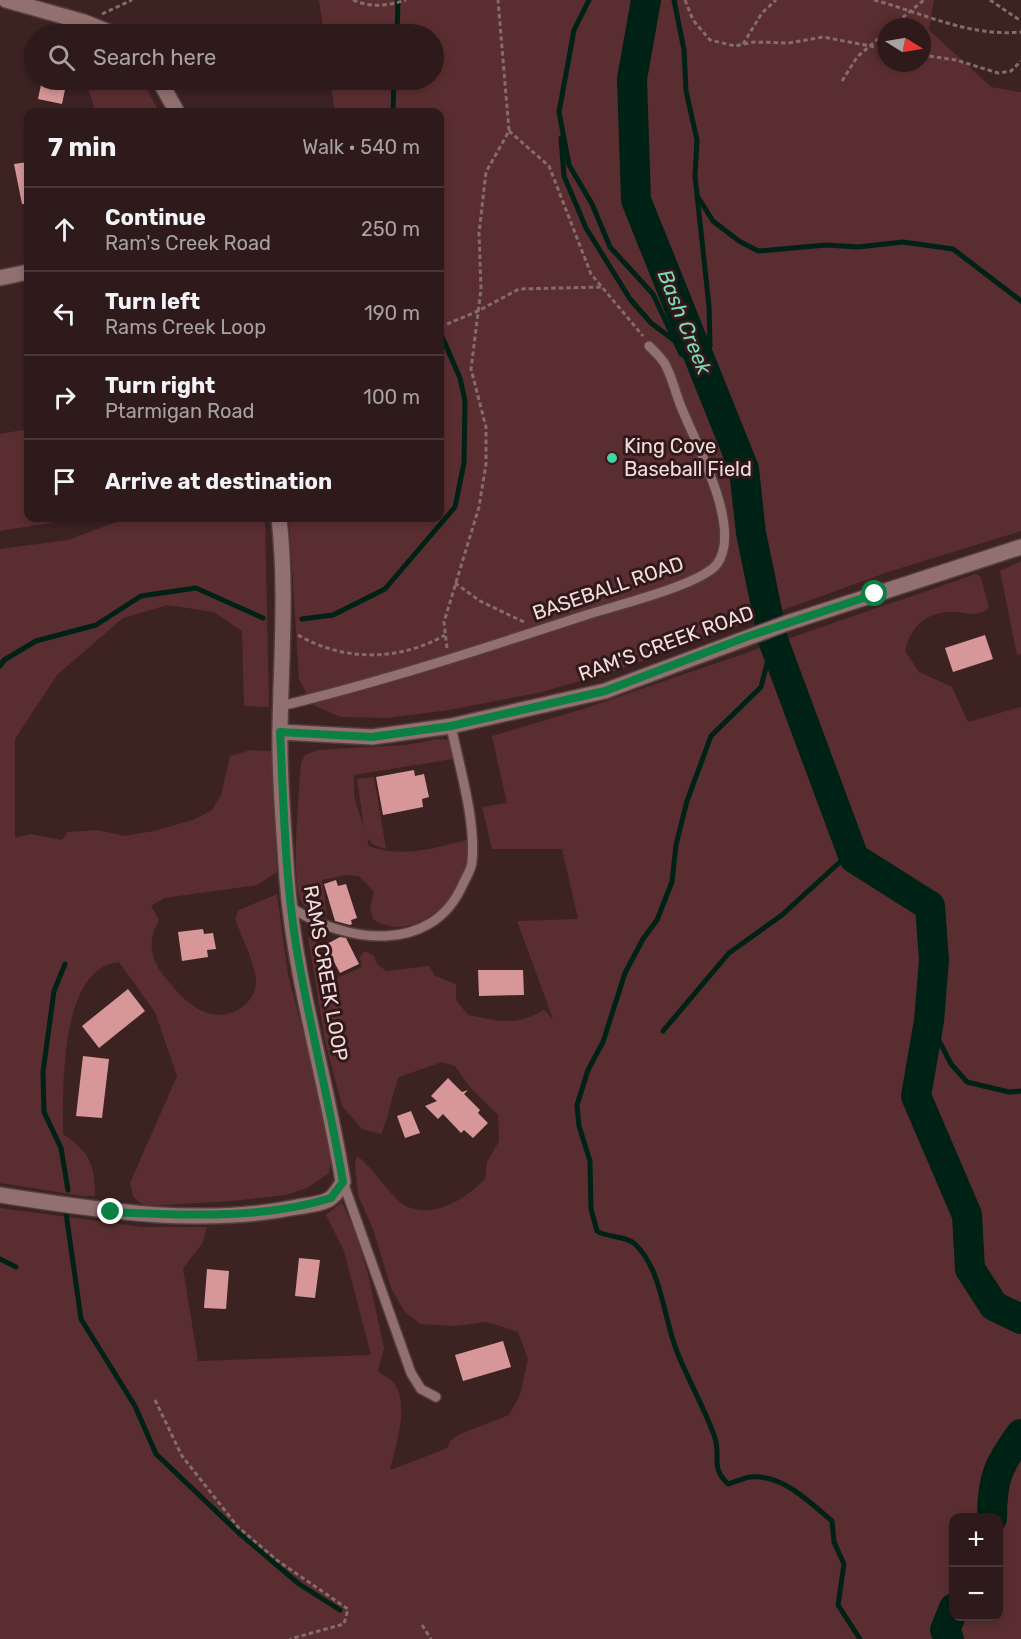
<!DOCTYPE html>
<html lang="en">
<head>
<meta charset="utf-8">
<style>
  :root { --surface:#2e1a1a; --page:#362323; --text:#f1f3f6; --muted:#a7a1a2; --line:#493839 }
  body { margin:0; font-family:Rubik,sans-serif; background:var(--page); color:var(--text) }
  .controls { position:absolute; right:18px; bottom:18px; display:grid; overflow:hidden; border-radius:12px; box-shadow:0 3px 9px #0003 }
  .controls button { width:54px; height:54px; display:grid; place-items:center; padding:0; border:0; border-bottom:2px solid var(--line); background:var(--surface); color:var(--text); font:30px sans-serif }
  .compass { position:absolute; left:877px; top:18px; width:54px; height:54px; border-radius:50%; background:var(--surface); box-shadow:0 3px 9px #0003; rotate:101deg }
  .stop { position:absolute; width:18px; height:18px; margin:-14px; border:4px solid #0b8043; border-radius:50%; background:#fff }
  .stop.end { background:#0b8043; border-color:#fff; box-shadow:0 2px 6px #0008 }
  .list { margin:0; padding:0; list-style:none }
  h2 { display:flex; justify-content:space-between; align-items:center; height:78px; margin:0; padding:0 24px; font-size:26px }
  h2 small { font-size:20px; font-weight:400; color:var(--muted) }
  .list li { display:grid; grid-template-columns:39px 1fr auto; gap:18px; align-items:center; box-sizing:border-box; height:84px; padding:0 24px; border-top:2px solid var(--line) }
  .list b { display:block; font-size:22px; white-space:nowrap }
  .list p { margin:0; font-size:20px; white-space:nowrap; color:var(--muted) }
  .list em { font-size:20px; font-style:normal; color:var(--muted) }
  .icon { flex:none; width:33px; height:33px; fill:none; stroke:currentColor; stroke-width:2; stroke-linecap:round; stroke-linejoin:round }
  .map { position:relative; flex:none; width:1021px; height:1639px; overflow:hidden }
  .search { position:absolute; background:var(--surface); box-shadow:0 3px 9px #0003; left:24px; top:24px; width:420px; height:66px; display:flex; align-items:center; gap:15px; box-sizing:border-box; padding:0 21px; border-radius:33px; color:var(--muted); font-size:22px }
  .panel { position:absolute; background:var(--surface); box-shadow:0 3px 9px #0003; left:24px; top:108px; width:420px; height:414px; border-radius:12px }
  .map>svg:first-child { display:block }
  .green { fill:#5a2e30; fill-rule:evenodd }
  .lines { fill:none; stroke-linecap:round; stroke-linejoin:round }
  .stream { stroke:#002115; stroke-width:5 }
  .river { stroke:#002115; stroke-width:30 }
  .building { fill:#d79798 }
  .service-casing { stroke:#543d3e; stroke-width:12 }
  .minor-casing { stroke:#543d3e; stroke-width:18 }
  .tertiary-casing { stroke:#543d3e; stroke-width:18 }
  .path { stroke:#846c6c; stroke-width:3; stroke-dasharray:4.5 3; stroke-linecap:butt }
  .service { stroke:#927070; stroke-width:9 }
  .minor { stroke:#927070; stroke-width:15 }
  .tertiary { stroke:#927070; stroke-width:15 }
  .route { stroke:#0b8043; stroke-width:8 }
  .poi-dot { fill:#40d4a2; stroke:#331819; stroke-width:2 }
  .labels { text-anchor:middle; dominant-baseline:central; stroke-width:6; stroke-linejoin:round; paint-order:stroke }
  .poi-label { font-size:20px; fill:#f1dede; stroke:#331819; text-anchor:start }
  .street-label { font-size:20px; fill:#f1dede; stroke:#331819 }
  .water-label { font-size:21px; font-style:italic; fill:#7bdbb4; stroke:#331819 }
</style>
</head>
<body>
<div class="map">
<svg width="1021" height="1639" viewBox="0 0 1021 1639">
  <rect width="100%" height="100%" fill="#3d2222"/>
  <path class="green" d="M319,0H934L929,30L991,87L1021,92V531L891,571L614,671L542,692L449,710L386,718L341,717L313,705L299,679L289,518H440V112H335L330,80H434V34H324ZM886,27H922V63H886Z
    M86,80H142L159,112H93L94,107Z
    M28,429V518H81L0,531V434Z
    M127,518H265L269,707L244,706L242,631L214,612L167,605L123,618L57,675L15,739V838L30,834L62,840L68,832L97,830L125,836L154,831L193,820L212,810L221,795L230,756L251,750L271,751L277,872L257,885L164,898L151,906L159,920C143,949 155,967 175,989C184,999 194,1009 208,1013C231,1020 257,1004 256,979C254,960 241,937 235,918L239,910L277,894L288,975L326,1119L332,1156L329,1173L307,1188L286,1195L232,1201L145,1206L133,1197L130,1183L177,1076L155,1012L119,962C59,967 63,1091 63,1134C89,1152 95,1163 95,1196H83L0,1183V549L68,540Z
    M1021,561V654L1017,655L1000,571Z
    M976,574L981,577L989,608C974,620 964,610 948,612C923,614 911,628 905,651L919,672L952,687L968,722L1021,707V1639H0V1208L143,1227H207L202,1244L183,1268L198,1361L371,1355L344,1251L326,1215L342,1202L356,1234L369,1278L384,1348L378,1371C382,1375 390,1378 393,1382C411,1404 395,1446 390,1470L448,1448L450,1441L460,1434L509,1415L520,1395L528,1359L518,1332L487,1322L455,1326L420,1324L404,1311L391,1288L373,1229L358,1195L355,1164L357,1156C373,1167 393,1200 406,1206C434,1220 466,1198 485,1179L487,1162L499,1141L498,1115L469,1086L455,1066L442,1062L399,1077C391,1096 390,1115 381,1134L362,1129L342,1106L325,1041L308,937L313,935L332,980L362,967L360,957L365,951L374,956L377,964L386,971L429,966L435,976L456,984V1000L468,1015C499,1021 515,1027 544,1010L553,1019L517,921L578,919L562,849H492L482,807L507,803L492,736L586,708ZM954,1518H998V1616H954Z
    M437,739L450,740L453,759L354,775V797L364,828L357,779L374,777L386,849L374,845L367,838L369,846C403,859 437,847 471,839C478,883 418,950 373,919L370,908L374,891L359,876L346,875L322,880L327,915C317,915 304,910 300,899C291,871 299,795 301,763L305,755L318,750L406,745Z"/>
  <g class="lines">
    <path class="stream" d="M589,0L574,30L559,112L569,165L592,204L610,247L653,294L681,354L704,366L710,346L709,306L695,176L697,140L686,91L684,50L674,0
      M397,34L398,0
      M393,112L394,80
      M561,138L564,176L586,228L630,299L651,323L675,341
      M698,197L713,221L739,241L758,251L826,245L858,247L903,242L953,249L1021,301
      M302,619L333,615L385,589L455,507L464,463L465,401L460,378L440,332
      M773,640L761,687L711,736L687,801L676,845L672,882L657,920L643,939L625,973L603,1042L588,1070L577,1105L579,1126L590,1161L591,1209L597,1231C608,1238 625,1235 635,1244C663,1271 663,1319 678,1354C689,1382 705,1409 715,1438C721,1457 710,1467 728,1484C735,1482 743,1478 750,1477C783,1474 809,1502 832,1521L834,1542L844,1564L838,1605L860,1639
      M0,666L4,660L36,641L96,625L141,596L196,588L263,618
      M65,964L54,991L43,1072L44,1112L61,1148L68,1190
      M929,1021L951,1064L967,1082L1009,1092L1021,1091
      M663,1031L729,953L782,915L852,851
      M66,1213L81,1319L135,1406L156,1454L239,1533L299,1584L340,1610
      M0,1259L16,1267"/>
    <path class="river" d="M646,0L632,79L636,200L744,469L751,533L773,640L854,858L930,906L934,960L929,1021L916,1096L967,1215L970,1269L994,1306L1021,1319
      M992,1518C992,1479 998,1465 1021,1434
      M949,1639L945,1630L954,1608"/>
  </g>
  <path class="building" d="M42,80H67L62,104L38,99Z
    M28,162V204H22L14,164Z
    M985,635L993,659L953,672L945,648Z
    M414,770L415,776L424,774L429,797L422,799L423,807L383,815L376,777Z
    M336,880L338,886L346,884L357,918L351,920L352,924L350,925L335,921L324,884Z
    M203,929L204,934L213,933L216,949L207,950L208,957L182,961L178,932Z
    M340,937L346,938L359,964L340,973L325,945Z
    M478,970H523L524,995L479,996Z
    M128,989L145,1011L99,1048L82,1026Z
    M83,1056L109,1059L102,1118L76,1116Z
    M448,1078L462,1092L468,1090L464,1094L480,1110L478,1113L488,1123L473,1138L464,1130L461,1133L443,1114L438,1119L425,1106L437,1101L431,1096Z
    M411,1111L420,1133L405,1138L397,1116Z
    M299,1258L320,1260L315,1298L295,1296Z
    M207,1269L229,1271L226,1309L204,1308Z
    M503,1341L511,1367L463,1381L455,1355Z"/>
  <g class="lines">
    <defs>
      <path id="service" d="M281,706C385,681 485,648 586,615C614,606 701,585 717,564C743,529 696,444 682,409C676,395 673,380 666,366C663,359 655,352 649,346
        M292,908C345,943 431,955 462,886C465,879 472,869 472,861C476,820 459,766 451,726
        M343,1182L411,1373L421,1389L436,1397"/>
      <path id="minor" d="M6,0L84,22L114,34
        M159,80L177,112
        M0,278L28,272
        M0,1195C97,1210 199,1227 297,1207C307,1205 325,1204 332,1197C337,1193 340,1187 343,1182C327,1081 295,982 287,879C284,830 279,779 280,730C281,659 287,589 279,518"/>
      <path id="tertiary" d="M280,732L372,737L451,726L605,691L787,623L1021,547"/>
    </defs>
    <use href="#service" class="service-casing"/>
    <use href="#minor" class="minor-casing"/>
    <use href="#tertiary" class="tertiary-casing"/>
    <path class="path" d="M353,0C371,8 387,6 406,0
      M685,0L693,20L710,40L735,46L754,42L789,43L823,37L886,49
      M874,0C923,13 969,37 1021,32
      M990,0L1021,21
      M102,14L132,0
      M891,27L924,0
      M743,44L762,13L776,0
      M922,55L956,60L998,73L1011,71L1021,61
      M842,81L857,57L886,32
      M509,131L549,166L591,274L643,336
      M440,327L478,311L519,289L602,287
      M455,583L480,601L524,622
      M298,635C344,662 400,661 445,635
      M447,648L444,622L479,507L486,464V427L471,369L481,289L479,233L486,172L509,131L498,0
      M155,1400L182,1456L238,1527L278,1561L348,1609L344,1624L290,1639
      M422,1625L431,1639"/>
    <use href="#service" class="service"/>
    <use href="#minor" class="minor"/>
    <use href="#tertiary" class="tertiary"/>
  </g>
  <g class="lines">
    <path class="route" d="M111,1212C186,1215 259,1220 331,1198L343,1182C331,1110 313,1039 300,968C285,890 284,810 280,732L372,737L451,726L605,691L749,636L875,594"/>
  </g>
  <circle class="poi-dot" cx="612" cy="458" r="6"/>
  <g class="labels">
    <g class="poi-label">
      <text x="624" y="446">King Cove<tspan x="624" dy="23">Baseball Field</tspan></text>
    </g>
    <g class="street-label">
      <text transform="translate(608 588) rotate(-19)">BASEBALL ROAD</text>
      <text transform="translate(666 643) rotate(-20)">RAM'S CREEK ROAD</text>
      <text transform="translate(326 973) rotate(80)">RAMS CREEK LOOP</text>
    </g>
    <g class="water-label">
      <text transform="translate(685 322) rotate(68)">Bash Creek</text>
    </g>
  </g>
</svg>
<div class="controls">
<button>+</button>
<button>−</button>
</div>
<svg class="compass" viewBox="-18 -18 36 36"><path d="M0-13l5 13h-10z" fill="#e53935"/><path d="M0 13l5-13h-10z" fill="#a7a1a2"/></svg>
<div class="stop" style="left:875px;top:594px"></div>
<div class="stop end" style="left:111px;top:1212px"></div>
<div class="search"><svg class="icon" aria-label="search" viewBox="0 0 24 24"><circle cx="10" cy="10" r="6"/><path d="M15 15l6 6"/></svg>Search here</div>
<section class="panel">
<h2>7 min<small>Walk · 540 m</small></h2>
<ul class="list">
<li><svg class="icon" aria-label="ahead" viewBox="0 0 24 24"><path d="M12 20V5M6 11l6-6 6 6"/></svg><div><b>Continue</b><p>Ram's Creek Road</p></div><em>250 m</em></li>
<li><svg class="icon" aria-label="left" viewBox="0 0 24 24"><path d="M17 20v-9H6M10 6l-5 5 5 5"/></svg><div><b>Turn left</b><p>Rams Creek Loop</p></div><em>190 m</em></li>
<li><svg class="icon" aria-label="right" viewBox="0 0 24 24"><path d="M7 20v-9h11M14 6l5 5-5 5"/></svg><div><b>Turn right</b><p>Ptarmigan Road</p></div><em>100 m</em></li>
<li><svg class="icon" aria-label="arrive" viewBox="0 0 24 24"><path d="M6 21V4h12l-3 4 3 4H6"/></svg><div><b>Arrive at destination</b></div></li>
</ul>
</section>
</div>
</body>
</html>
